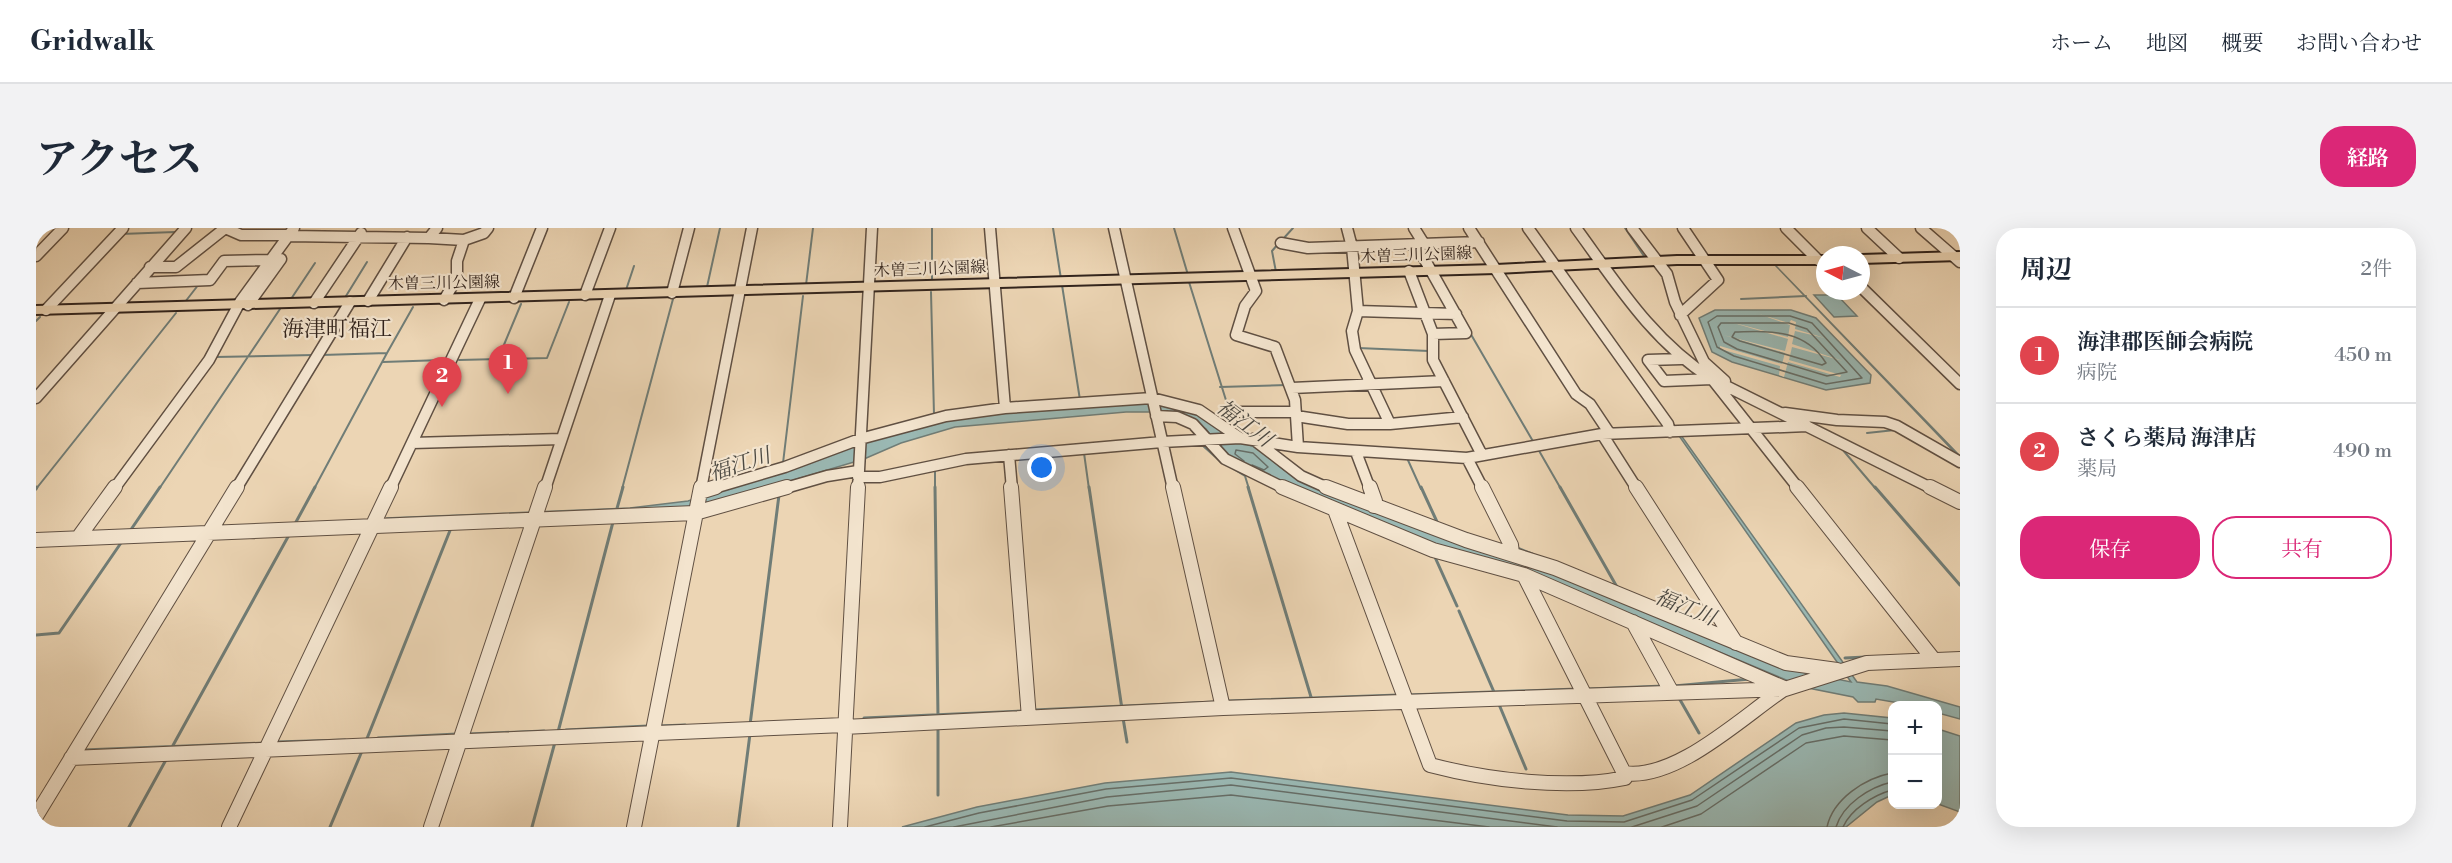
<!DOCTYPE html>
<html lang="ja">
<head>
<meta charset="utf-8">
<style>
  :root { --surface:#fff; --page:#f2f2f3; --text:#1f2937; --muted:#747a83; --line:#e0e1e3; --accent:#db2777 }
  body { margin:0; font-family:"Libre Bodoni","Noto Serif JP",serif; background:var(--page); color:var(--text) }
  .controls { position:absolute; right:18px; bottom:18px; display:grid; overflow:hidden; border-radius:12px; box-shadow:0 6px 24px #0002 }
  .controls button { width:54px; height:54px; display:grid; place-items:center; padding:0; border:0; border-bottom:2px solid var(--line); background:var(--surface); color:var(--text); font:30px sans-serif }
  .compass { position:absolute; left:1780px; top:18px; width:54px; height:54px; border-radius:50%; background:var(--surface); box-shadow:0 6px 24px #0002; rotate:276deg }
  .you { position:absolute; left:1006px; top:240px; width:21px; height:21px; margin:-15px; border:4px solid #fff; border-radius:50%; background:#1a73e8; box-shadow:0 0 0 9px #1a73e833 }
  .badge { display:grid; place-items:center; width:39px; height:39px; border-radius:50%; background:var(--accent); color:#fff; font-size:20px; font-weight:700 }
  .pin { position:absolute; translate:-50% -50px; filter:drop-shadow(0 2px 3px #0008) }
  .pin::after { content:''; position:absolute; top:32px; width:21px; height:18px; background:inherit; clip-path:polygon(0 0,100% 0,50% 100%) }
  .list { margin:0; padding:0; list-style:none }
  h2 { display:flex; justify-content:space-between; align-items:center; height:78px; margin:0; padding:0 24px; font-size:26px }
  h2 small { font-size:20px; font-weight:400; color:var(--muted) }
  .list li { display:grid; grid-template-columns:39px 1fr auto; gap:18px; align-items:center; box-sizing:border-box; height:96px; padding:0 24px; border-top:2px solid var(--line) }
  .list b { display:block; font-size:22px; white-space:nowrap }
  .list p { margin:0; font-size:20px; white-space:nowrap; color:var(--muted) }
  .list em { font-size:20px; font-style:normal; color:var(--muted) }
  .actions { display:flex; gap:12px; padding:18px 24px }
  .actions a { flex:1; padding:14px 0; border:2px solid var(--accent); border-radius:24px; text-align:center; font-size:21px; color:var(--accent) }
  .actions .main { background:var(--accent); color:#fff }
  .map { position:relative; flex:none; width:1924px; height:599px; overflow:hidden; border-radius:24px }
  header { display:flex; align-items:center; gap:36px; box-sizing:border-box; height:84px; padding:0 30px; background:var(--surface); border-bottom:2px solid var(--line) }
  header strong { font-size:28px }
  nav { display:flex; gap:33px; margin-inline-start:auto; font-size:21px }
  .intro { display:flex; align-items:center; justify-content:space-between; box-sizing:border-box; height:144px; padding:0 36px }
  h1 { margin:0; font-size:42px }
  .button { padding:15px 27px; border-radius:24px; background:var(--accent); color:#fff; font-size:21px; font-weight:700 }
  main { display:flex; gap:36px; padding:0 36px }
  aside { flex:1; background:var(--surface); border-radius:24px; box-shadow:0 6px 24px #0002 }
  .map>svg:first-child { display:block }
  .water { fill:#9ab8b3; stroke:#707d77; stroke-width:1.5 }
  .pier { fill:#ecd5b4 }
  .lines { fill:none; stroke-linecap:round; stroke-linejoin:round }
  .shore { stroke:#666e68; stroke-width:1.5 }
  .stream-far1 { stroke:#707d77; stroke-width:2 }
  .stream { stroke:#707d77; stroke-width:3 }
  .minor-far1-casing { stroke:#605043; stroke-width:13 }
  .minor-casing { stroke:#605043; stroke-width:16 }
  .major-casing { stroke:#32241d; stroke-width:4 }
  .minor-far1 { stroke:#f3e4ce; stroke-width:10 }
  .minor { stroke:#f3e4ce; stroke-width:14 }
  .major { fill:#ecd5b4; fill-rule:evenodd }
  .labels { text-anchor:middle; dominant-baseline:central; stroke-width:4.5; stroke-linejoin:round; paint-order:stroke }
  .far-street-label { font-size:16px; fill:#32241d; stroke:#f3e4ce }
  .water-label { font-size:21px; font-style:italic; fill:#4c4942; stroke:#f3e4ce }
  .quarter-label { font-size:22px; fill:#32241d; stroke:#f3e4ce }
</style>
</head>
<body>
<header>
<strong>Gridwalk</strong>
<nav><a>ホーム</a><a>地図</a><a>概要</a><a>お問い合わせ</a></nav>
</header>
<div class="intro"><h1>アクセス</h1><a class="button">経路</a></div>
<main>
<div class="map">
<svg width="1924" height="599" viewBox="0 0 1924 599">
  <rect width="100%" height="100%" fill="#ecd5b4"/>
  <filter id="stains"><feTurbulence type="fractalNoise" baseFrequency=".00333" numOctaves="4"/><feColorMatrix values="0 0 0 0 .2 0 0 0 0 .09 0 0 0 0 .02 0 0 0 .5 -.17"/></filter>
  <radialGradient id="worn" r=".72"><stop offset=".6" stop-color="#630" stop-opacity="0"/><stop offset="1" stop-color="#630" stop-opacity=".3"/></radialGradient>
  <path class="water" d="M1739,37L1924,228V230Z
    M1530,46L1821,454L1851,458L1924,479V491L1902,485V478L1875,477L1840,471L1839,474H1822L1817,469L1767,459L1590,385L1400,320L1208,240L1185,222L1170,201L1155,191L1115,184H1090L919,199L865,215L828,231L667,279L353,295L351,290L594,280L652,273L811,220L917,189L1122,174L1171,188L1196,212L1220,219L1248,242L1268,253L1477,329L1761,443L1815,454Z
    M1778,67H1801L1821,88L1798,89Z
    M1679,82H1755L1780,90L1835,147L1834,155L1790,162L1696,134L1676,124L1663,90Z
    M1808,485L1856,490V567L1841,574L1810,599H866L941,579L1069,555L1195,544L1532,587L1587,588L1654,567L1760,495L1788,487Z
    M1902,501L1924,508V584L1902,576Z"/>
  <path class="pier" d="M1723,86L1753,95L1755,92L1760,94L1759,101L1789,110L1759,103L1756,116L1807,133L1756,119L1753,132L1805,147L1804,149L1752,134L1748,149L1743,147L1744,138L1684,121V118L1746,136L1749,125L1687,107L1749,123L1752,111L1691,93L1752,109L1754,97Z"/>
  <g class="lines">
    <path class="shore" d="M1681,88H1754L1776,95L1826,150L1790,156L1698,128L1681,119L1672,94Z
      M1685,95H1753L1771,101L1811,144L1791,148L1701,121L1688,114L1682,99Z
      M1699,104C1735,103 1769,101 1790,135L1786,137L1704,113L1696,109Z
      M1208,233L1199,226L1200,222L1217,225L1232,239L1228,242L1216,237
      M889,599L943,585L1070,561L1195,550L1531,593L1588,594L1656,572L1763,500L1808,491L1856,496
      M918,599L1071,569L1195,557L1521,599
      M955,599L1072,578L1195,567L1453,599
      M1596,599L1661,578L1766,507L1790,500L1808,499L1856,503
      M1626,599L1665,586L1770,515L1808,508L1856,512
      M1791,599C1797,571 1829,550 1856,545
      M1800,599C1807,576 1834,559 1856,554
      M1807,599C1815,581 1838,567 1856,562"/>
    <path class="stream-far1" d="M896,0V53
      M1017,0L1025,51
      M1138,0L1152,47
      M1589,0L1610,31
      M85,6L139,4L138,6
      M1247,11L1257,0
      M1240,44L1236,23L1242,16
      M1153,54L1199,201
      M770,57L777,0
      M1026,57L1044,172
      M671,59L684,0
      M590,62L598,38
      M895,64L898,187
      M415,66L476,65
      M310,68L331,34
      M286,70L325,69
      M255,71L279,35
      M1705,71L1770,68
      M149,74L163,56
      M200,92L205,83
      M0,93L4,89
      M1433,103L1498,215
      M1322,120L1393,123
      M351,125L377,79
      M179,129L278,127
      M462,131L485,76
      M423,132L511,130L533,74
      M347,134L407,132
      M1184,159L1251,157
      M1831,205L1859,202
      M1166,217L1185,234
      M1502,221L1525,261
      M1806,221L1840,261
      M1048,225L1053,261
      M1371,230L1385,261
      M747,235L767,68
      M1191,237L1209,248L1213,261
      M899,240V261
      M0,261L140,85
      M123,261L244,81
      M278,261L351,125L286,127
      M586,261L637,71"/>
    <path class="stream" d="M899,259L902,489
      M1053,259L1086,481
      M1212,259L1275,469
      M1385,259L1402,296
      M1524,259L1581,359
      M1839,259L1924,357
      M0,261L1,259
      M580,284L587,259
      M260,294L279,259
      M94,303L124,259
      M1481,320L1496,326
      M1398,327L1421,378
      M1423,383L1458,464
      M0,407L23,405L87,312
      M1809,430L1830,429
      M1638,458L1714,451
      M1552,461L1628,458
      M1373,467L1541,461
      M1643,470L1663,505
      M1192,473L1363,467
      M1462,474L1490,541
      M998,482L1179,474
      M828,490L988,483
      M1087,490L1091,514
      M714,497L743,267
      M623,498L649,497
      M902,498V567
      M530,502L612,498
      M522,504L577,294
      M432,506L508,503
      M342,510L421,506
      M330,513L415,300
      M239,514L309,512
      M135,521L253,307
      M47,522L228,515
      M93,599L131,530
      M294,599L326,523
      M496,599L519,514
      M702,599L714,506"/>
    <defs>
      <path id="minor-far1" d="M189,0L205,7H253
        M401,0L393,10L428,12L421,33V50L408,72
        M954,0L969,180
        M1078,0L1137,261
        M1197,0L1220,63L1209,78L1200,107L1239,119L1259,172L1262,219
        M1311,0L1316,19L1322,83L1316,103L1319,122L1354,196
        M1378,0L1388,16
        M1433,0L1540,166L1554,176L1574,206
        M1492,0L1632,196L1634,204
        M1540,0C1581,56 1616,113 1676,151L1897,261
        M1596,0L1631,46L1639,74L1668,134L1689,153
        M1750,0L1782,32
        M1831,0L1863,30
        M1885,0L1924,34
        M252,8L393,10
        M428,12L448,5L452,0
        M1245,15L1272,20L1443,14
        M1380,16L1430,105L1397,106V132L1446,227
        M0,28L27,0
        M114,39H140L188,1
        M1373,43L1397,106
        M101,55L174,52L188,33L234,32
        M1825,59L1924,156
        M636,65L653,0
        M549,67L574,0
        M478,70L506,0
        M332,73L371,9
        M278,75L325,5
        M212,77L245,31
        M10,82L87,0
        M1322,83L1420,86
        M1644,87L1682,52L1647,0
        M1645,131L1612,132L1628,153L1676,151L1763,261
        M1256,160L1408,153
        M0,170L150,0
        M1194,184H1260
        M1749,185L1801,192L1849,194L1861,198L1924,234
        M1120,188L1141,189L1157,196L1189,231L1250,261
        M1260,188L1312,196H1354L1427,189
        M1566,206L1601,261
        M1217,211L1265,248L1294,261
        M376,215L525,211
        M1320,224L1334,261
        M973,227L976,261
        M1431,230L1447,261
        M822,249H844L930,231L1126,214L1204,210L1262,219L1431,230L1566,206L1771,198
        M78,261L173,132L204,74L258,0
        M200,261L314,74
        M354,261L444,71
        M509,261L574,67
        M665,261L716,0
        M675,261L749,239L824,211L910,188L969,180L1116,170L1163,182L1204,210
        M746,261L791,248L822,243
        M822,261L836,0"/>
      <path id="minor" d="M975,259L993,490
        M1137,259L1187,480
        M1246,259L1397,322L1488,347L1748,460
        M1290,259L1430,312L1519,340L1750,435L1801,442
        M1334,259L1339,273L1338,278
        M1446,259L1475,317L1476,325
        M1600,259L1700,415
        M1761,259L1898,432
        M1894,259L1924,274
        M664,264L680,259
        M1299,282L1394,537C1451,552 1531,562 1589,550L1588,545
        M42,310L79,259
        M0,312L659,285L751,259
        M1488,347L1588,545C1640,553 1706,489 1748,461
        M1597,394L1635,463
        M808,499L1187,480L1749,461L1831,435L1924,431
        M35,530L808,497
        M0,588L201,259
        M193,599L355,259
        M395,599L509,259
        M598,599L665,259
        M804,599L822,259"/>
      <path id="major" d="M1924,24V32L1825,35V27Z
        M1641,28H1789V36H1641L1460,45L0,86V78L1460,37Z"/>
    </defs>
    <use href="#minor-far1" class="minor-far1-casing"/>
    <use href="#minor" class="minor-casing"/>
    <use href="#major" class="major-casing"/>
    <use href="#minor-far1" class="minor-far1"/>
    <use href="#minor" class="minor"/>
    <use href="#major" class="major"/>
  </g>
  <g class="labels">
    <g class="far-street-label">
      <text transform="translate(1380 27) rotate(-2)">木曽三川公園線</text>
      <text transform="translate(894 41) rotate(-2)">木曽三川公園線</text>
      <text transform="translate(408 55) rotate(-1)">木曽三川公園線</text>
    </g>
    <g class="water-label">
      <text transform="translate(1208 196) rotate(37)">福江川</text>
      <text transform="translate(704 237) rotate(-18)">福江川</text>
      <text transform="translate(1649 380) rotate(22)">福江川</text>
    </g>
    <g class="quarter-label">
      <text x="301" y="101">海津町福江</text>
    </g>
  </g>
  <rect width="100%" height="100%" filter="url(#stains)"/>
  <rect width="100%" height="100%" fill="url(#worn)"/>
</svg>
<div class="controls">
<button>+</button>
<button>−</button>
</div>
<svg class="compass" viewBox="-18 -18 36 36"><path d="M0-13l5 13h-10z" fill="#e53935"/><path d="M0 13l5-13h-10z" fill="#747a83"/></svg>
<div class="you"></div>
<div class="pin badge" style="left:472px;top:166px;background:#e0444e">1</div>
<div class="pin badge" style="left:406px;top:179px;background:#e0444e">2</div>
</div>
<aside>
<h2>周辺<small>2件</small></h2>
<ul class="list">
<li><span class="badge" style="background:#e0444e">1</span><div><b>海津郡医師会病院</b><p>病院</p></div><em>450 m</em></li>
<li><span class="badge" style="background:#e0444e">2</span><div><b>さくら薬局 海津店</b><p>薬局</p></div><em>490 m</em></li>
</ul>
<div class="actions"><a class="main">保存</a><a>共有</a></div>
</aside>
</main>
</body>
</html>
